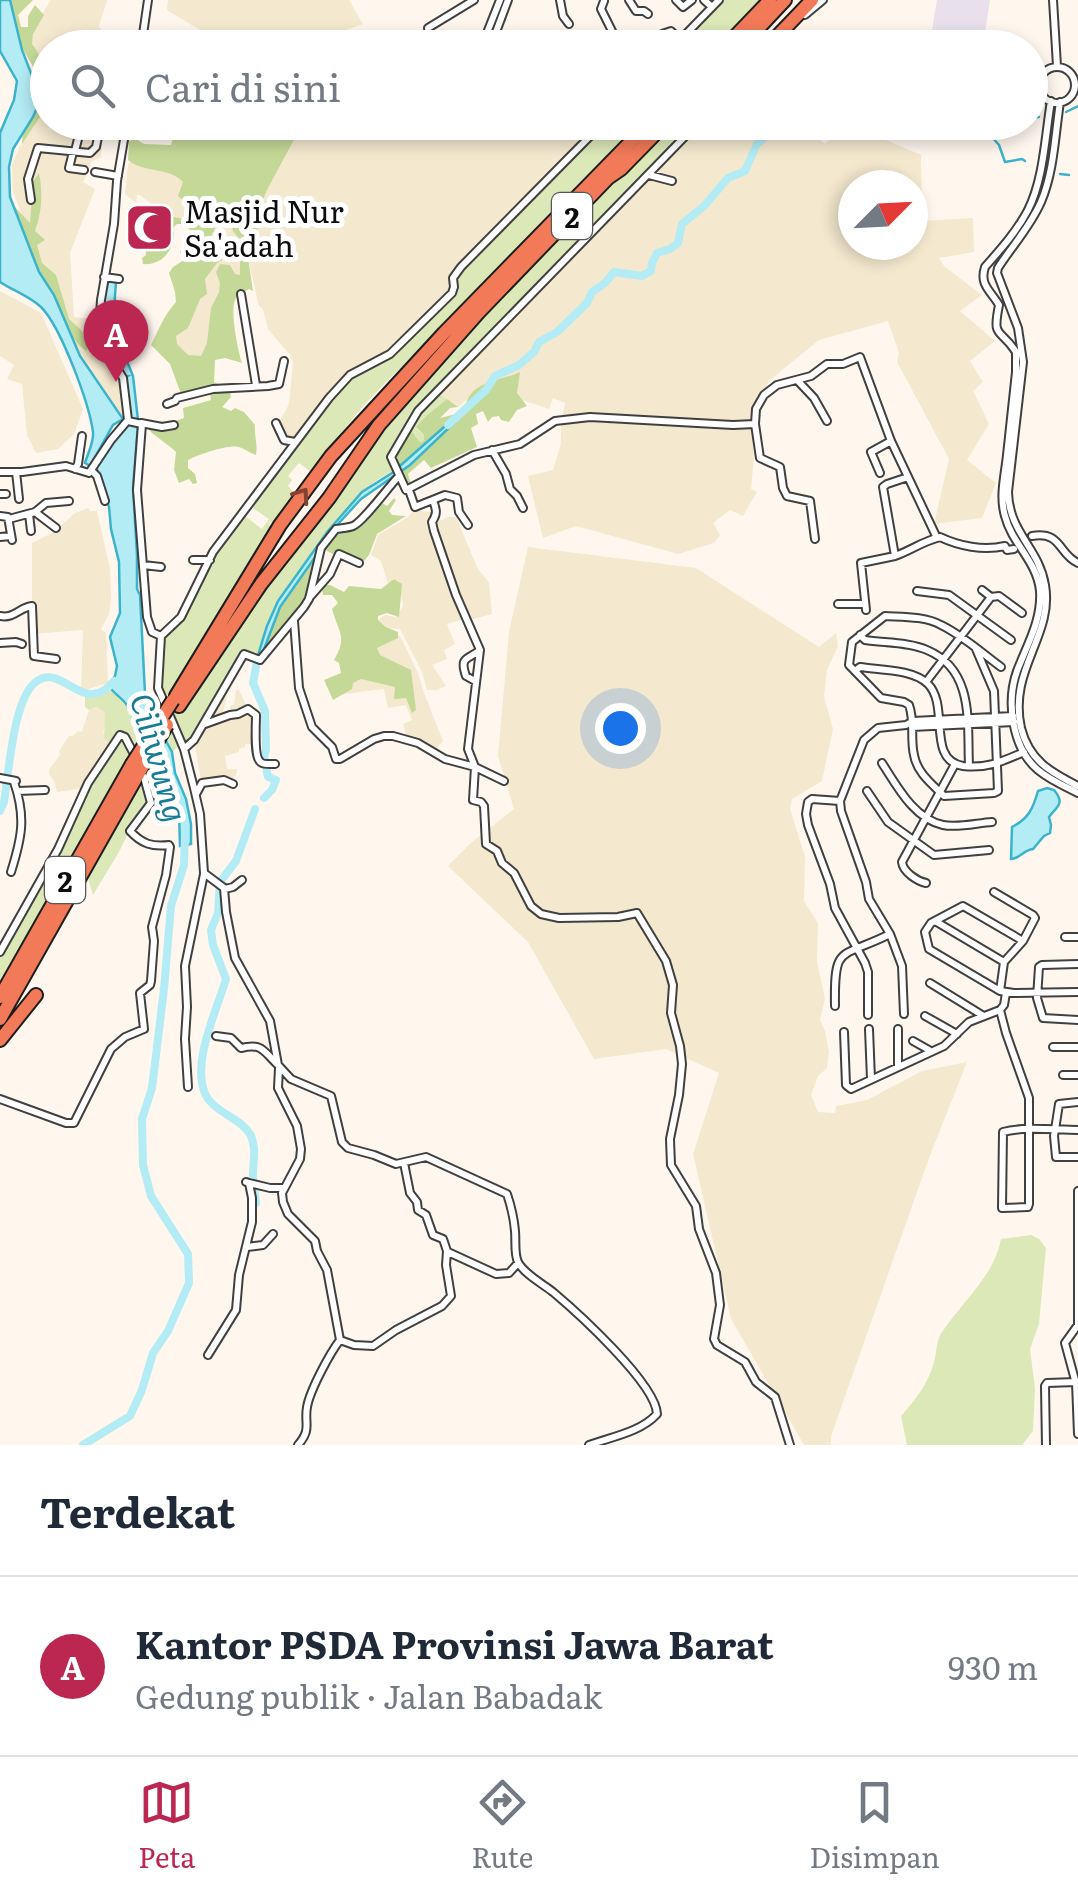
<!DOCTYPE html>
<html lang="id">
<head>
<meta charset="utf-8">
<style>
  :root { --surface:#fff; --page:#f6f6f7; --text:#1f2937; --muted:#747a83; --line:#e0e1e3; --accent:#bb2751 }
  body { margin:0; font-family:Literata,serif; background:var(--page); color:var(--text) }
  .compass { position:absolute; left:838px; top:170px; width:90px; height:90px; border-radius:50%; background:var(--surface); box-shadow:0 5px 15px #0003; rotate:66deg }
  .you { position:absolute; left:620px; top:728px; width:35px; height:35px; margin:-25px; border:8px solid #fff; border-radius:50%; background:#1a73e8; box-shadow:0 0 0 15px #1a73e833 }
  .badge { display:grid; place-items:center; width:65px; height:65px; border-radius:50%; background:var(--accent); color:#fff; font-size:32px; font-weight:700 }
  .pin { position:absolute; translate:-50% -82px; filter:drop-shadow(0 2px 5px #0008) }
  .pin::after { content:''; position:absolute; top:52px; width:35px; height:30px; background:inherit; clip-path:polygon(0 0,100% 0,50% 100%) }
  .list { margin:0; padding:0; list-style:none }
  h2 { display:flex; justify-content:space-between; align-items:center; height:130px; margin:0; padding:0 40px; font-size:42px }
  h2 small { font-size:32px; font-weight:400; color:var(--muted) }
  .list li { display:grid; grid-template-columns:65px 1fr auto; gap:30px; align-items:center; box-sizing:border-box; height:180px; padding:0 40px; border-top:2px solid var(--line) }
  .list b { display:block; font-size:38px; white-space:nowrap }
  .list p { margin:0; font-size:32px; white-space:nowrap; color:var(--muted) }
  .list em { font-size:32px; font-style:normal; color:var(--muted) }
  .icon { flex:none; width:55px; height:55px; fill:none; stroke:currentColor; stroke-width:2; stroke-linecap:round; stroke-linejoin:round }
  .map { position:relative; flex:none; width:1078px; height:1445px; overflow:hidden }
  .search { position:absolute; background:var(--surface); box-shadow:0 5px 15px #0003; left:30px; right:30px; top:30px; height:110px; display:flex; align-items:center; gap:25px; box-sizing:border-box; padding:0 35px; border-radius:55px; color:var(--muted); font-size:38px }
  .sheet { height:310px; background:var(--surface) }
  nav { display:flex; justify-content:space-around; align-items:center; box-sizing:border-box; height:140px; border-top:2px solid var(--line); background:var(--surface); font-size:28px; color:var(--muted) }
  nav a { display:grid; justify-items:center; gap:5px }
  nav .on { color:var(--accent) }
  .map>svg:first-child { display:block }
  .industrial { fill:#e8e1ec }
  .farmland { fill:#f4e8ce; fill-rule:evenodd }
  .green { fill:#dce8b8 }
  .forest { fill:#c4d997 }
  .water { fill:#b3ecf5; stroke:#3bb4cb; stroke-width:2.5 }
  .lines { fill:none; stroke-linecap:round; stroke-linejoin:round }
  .stream { stroke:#3bb4cb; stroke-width:2.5 }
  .river { stroke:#b3ecf5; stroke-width:8 }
  .minor-casing { stroke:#404040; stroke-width:10 }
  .highway-casing { stroke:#1e1e1e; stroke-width:16 }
  .minor { stroke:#fff; stroke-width:6 }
  .highway { stroke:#f27a58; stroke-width:12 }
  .highway-bridge-casing { stroke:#1e1e1e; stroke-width:16; stroke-linecap:butt }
  .highway-bridge { stroke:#f27a58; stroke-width:12 }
  .oneway { stroke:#804432 }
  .labels { text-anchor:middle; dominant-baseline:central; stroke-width:10; stroke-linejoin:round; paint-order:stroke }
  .shield { fill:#fff; stroke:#565656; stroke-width:2.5 }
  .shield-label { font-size:28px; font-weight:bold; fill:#0d0d0d }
  .poi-label { font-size:30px; fill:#0d0d0d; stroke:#fff; text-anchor:start }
  .water-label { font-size:32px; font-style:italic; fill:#187c96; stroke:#fff }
</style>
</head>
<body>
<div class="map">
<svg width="1078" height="1445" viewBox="0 0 1078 1445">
  <rect width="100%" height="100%" fill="#fff7ee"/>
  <path class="industrial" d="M937,0H990L983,47H929Z"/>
  <path class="farmland" d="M51,0H107L99,26L111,47L48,48L47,92L28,36Z
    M168,0H349L363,24L334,34L329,47H228L167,10Z
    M47,112L48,122L104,123L101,157L92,161L83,182L95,189L70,253L74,317L94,319L101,345L121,381L125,412L123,418L81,355L69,332L44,276L13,191L12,165L20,146L31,125Z
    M298,123H580L583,137L452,271L450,276L452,289L386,356L347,371L288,445L278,424L289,404L293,362L290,355L268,329L263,309L259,306L248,259L204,375L177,355L174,335L202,219L209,205L232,206L233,222L254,230L266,192L296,134Z
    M702,123H790L804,127L825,144L846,123L921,155L922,221L973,218L974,252L939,258L944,266L982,295L960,311L995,341L970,361L983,382L973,391L989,424L967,460L996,483L982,518L934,524L949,459L897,362L899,353L888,321L819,340L770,380L756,404L752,425L754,457L751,489L757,492L743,516L730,510L713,523L720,535L714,543L678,554L576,526L543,538L528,476L553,470L561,444V423L565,403L553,398L549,409L482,387L458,407L437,392ZM853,185H913V245H853Z
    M132,161L175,171L186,178L199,210L193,219H157L158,209L140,195H137L136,203L125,194L128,164Z
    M0,291L41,313L83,409L74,434L58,449L36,453L27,435L22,384L7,379L14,365L0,356Z
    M88,508L90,511H97L110,569L111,598L109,614L101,629L106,633L108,683L81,691L83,630L32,634V543L54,532L75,513Z
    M414,510L431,512L434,515L430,528L463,619L447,624L455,644L444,650L447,659L432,665L446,686L437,690H427L422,672L400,629L388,628L378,620L385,615L396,617L403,606L399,581L388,583L381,561L371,555L378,535L408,517Z
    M448,517H456L477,567L489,583L492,614L466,621L432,528L439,521Z
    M528,547L696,568L819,647L836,633L838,646L827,670L824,696L833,729L822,781L792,799L790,809L805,857L804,901L818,923L817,961L825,999L820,1020L825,1031L829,1052L827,1068L818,1076L811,1095L818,1112L835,1113L836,1106L867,1100L922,1071L967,1062L929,1158L831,1436V1445H804L731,1319L693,1154L719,1073L666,1049L594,1059L528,942L448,866L472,842L514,809L498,756L509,632Z
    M396,632L401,638L418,673L424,693L443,741L435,750L423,740L407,737L403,724L412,720L406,705L388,708L384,689L344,694L345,634Z
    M236,690H239L248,709L256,715L255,744H245V747L239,749V752L225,756L227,769H237L236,775L231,780H201L194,740L220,697L227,695L222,716L230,715V706L234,705Z
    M96,707L105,712L107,717L103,732L112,744L85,788L57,792L54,781L49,774V770L60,755L59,751L69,736H73L78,731L82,732L89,710Z"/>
  <path class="green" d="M719,0H770L724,47L677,48Z
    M603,123H650L451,321L391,377L364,405L310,471L299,463L288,476L292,480L288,486L296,495L292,499L275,524L269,521L270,527L262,543L165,700L161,691L158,637L180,619L208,560L241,513L262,529L269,519L248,505L345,379L380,361L452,293L453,278Z
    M669,123H698L437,392L447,399L426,416L416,428L424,435V441L420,442L409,428L397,468L374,482L349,506L322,538L278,601L257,658L248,654L192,743L181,744L172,752L162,734L179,706L379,425Z
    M110,690C128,704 134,722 147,740L0,997V952L112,744L104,738L105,712L96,707L89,710L85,707V695L93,698Z
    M141,768L151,801L137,815L119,852L93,895L87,875Z
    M1031,1235L1039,1239L1046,1248L1039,1324L1030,1349L1035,1389L1033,1431L1022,1445H907L901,1416C916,1399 928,1384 934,1362C937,1352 936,1340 942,1332C963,1301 994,1276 1001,1239Z"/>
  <path class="forest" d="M9,0H33L18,15L21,27H28V16L35,5L44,15L33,34L32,44C47,62 47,92 47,115L46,113L42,114L22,144C22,122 44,106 39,83C36,67 24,54 18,40C13,27 11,14 9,0Z
    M152,123H227L231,127L247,123H299L297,134L267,190L263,200L265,209L251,247C234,234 228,232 232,209L213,208L204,216L215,222V229L207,243L216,253L226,250L224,259L217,263L205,279L207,294L200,299L188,328L176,336L177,344L188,355L201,356L207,343L211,308L219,292L220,283L216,272L220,264L230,265L235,274L240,275V255L247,251L253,291L249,289C245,292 239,294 236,298C229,308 238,351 242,363L225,358L215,360L214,382L230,390L231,397L222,407L231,411L235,408L244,412L255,425C254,435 258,444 256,455C250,453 245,449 239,447C229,444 197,455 188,460V468L195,474L197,483L193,484L189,479L179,483L174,470L176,452C166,442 156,438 147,428L156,421L161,426L184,418L183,408L211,400L209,387L181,394L170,364L151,345C159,329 164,315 176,302L175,292L169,273L173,267L184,260L180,252L191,231L184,224H177L173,228C177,247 163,266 143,264L142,258L146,255L145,243L151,246L153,243L147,231L153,219L165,213C177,220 185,220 197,212L178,196L183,182C168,166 145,174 128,160L129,141L136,139L144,144L171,145L175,130L155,129Z
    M39,173C43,194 42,211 35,231L45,240L37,245L42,263L56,275L69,319L81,330L89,344L86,351C49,322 26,246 10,202L30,223L33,181Z
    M520,372L517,393L527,406L517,410L509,422L501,420L499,416L492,417L488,422L483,411L476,414L478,424L471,428L477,447L431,468L424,460L408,474L412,487L407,489L391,457L408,427L420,442L424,441V435L416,427L426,416L447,399L458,407L450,408L440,418L456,414L466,404C472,381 501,381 520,372Z
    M394,498L396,500L389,511L392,515L406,516L377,534L369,555L359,567L323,549L342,529C365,531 368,518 379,501L387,506Z
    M318,553L309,599L260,660L280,607L313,558Z
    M394,579L402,584L399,617L387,613L378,616V620L386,627L398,632V638L377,648L380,655L411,670L416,710L412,713L406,698L394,699L395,687L361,679L353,683L352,689L333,700L324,680L341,673L339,663L334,660C348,636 338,632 332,609L338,603L332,595H323L322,585H330L344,592L349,586L381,589Z"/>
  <path class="water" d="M0,0H10L22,50L41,99L33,117L13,149L9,167L10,197L39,272L54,295L80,356L123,419L113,425L90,466L85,463C88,453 94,442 93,432C89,403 61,327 41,307C29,296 14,291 0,282V133L14,100L17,81L0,51Z
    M105,279L116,281L113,327L133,376L138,420L129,419L125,378L128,376H124L104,338L100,323Z
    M452,420L454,423L410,465L361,499L339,523L280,607L258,665H255L267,626L278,601L328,531L362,492L392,473Z
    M127,422L138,424L133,488L137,555V589L140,595L145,693L153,710L157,712L147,740C138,728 133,715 126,704C121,697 113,693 109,686L115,676L117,666L110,637L120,613L119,562L111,529L109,507L96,467Z
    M162,734L172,752L175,773L186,799L191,824V844L180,846L179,812C161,800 156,773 150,753Z
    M1047,788L1054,790C1066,804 1056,807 1049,817L1051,825L1050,833L1044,836L1033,849C1023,850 1020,859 1011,859L1012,827C1028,819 1033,809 1038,791Z"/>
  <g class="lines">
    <path class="stream" d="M1066,112L1078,106
      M1030,118L1039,117
      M941,122C952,138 969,126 986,130L999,145L1005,162L1022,159L1025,161
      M1060,174L1069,175"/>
    <path class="river" d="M840,48H874
      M448,425L486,390L495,376L519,365L534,352L539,342L557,332L587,303L592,292L605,283L614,272L642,276L651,271L652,263L657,253L670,249L678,243L682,224L704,206L728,178L745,171L757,144L776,128L778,122
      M257,661L253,683L265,711L266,750L264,757L268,777L276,780L272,790L264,798
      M255,809L236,861L220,882L218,913L211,930L213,945L226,979C217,1010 188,1069 208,1099C219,1114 241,1119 250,1134C258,1149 252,1164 253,1180C254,1188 255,1195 256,1203
      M0,811L4,802C9,773 13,697 37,681C63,663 84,718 114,681
      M83,1445L130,1416L142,1390L153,1353L168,1331L189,1283L188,1254L151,1196L143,1165L142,1119L152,1088L164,989L171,906L184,865L185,835"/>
    <defs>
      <path id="minor" d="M560,0L563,16L569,24
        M629,0L636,11H644L648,14
        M676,0L683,7L692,0
        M704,0L712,7
        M1053,0L1057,66
        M604,1L601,9L612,31
        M805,15L823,0
        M662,34L671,31L682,42
        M141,48L148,0
        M432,48L428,28L474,0
        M481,48L500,0
        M490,48L508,0
        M677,48L684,36L719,0
        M1039 85a18 18 0 1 1 36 0a18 18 0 1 1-36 0Z
        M1051,101C1045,136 1044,178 1028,210C1017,231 1001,249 985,267C979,285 991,291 999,305C992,340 1000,327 1016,352V372C1013,400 1010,428 1007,455C1005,475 999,496 1005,516C1012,544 1037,561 1040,591C1042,620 1027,645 1017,671C1006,702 1012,748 1038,770C1050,780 1064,786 1078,793
        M1060,102C1055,135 1054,172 1041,202C1030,227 1012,246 998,268L997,273L1018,328L1023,362L1008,492C1009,533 1039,548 1045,585C1054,636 1008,669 1021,728C1029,760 1050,772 1078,786
        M699,122L418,411L391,457L406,490L474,455L520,444L555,421L590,417L733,425L755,424
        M75,151L82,123
        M73,152L69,168L84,170
        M95,172L118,176
        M649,175L672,181
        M31,200L28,179L38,148L90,153L96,147L101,122
        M104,277L119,279
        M241,294L256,385
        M798,381L814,398L827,421
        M167,404L175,401L177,398L213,389L268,386L279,384L284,361
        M128,421L142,424L137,490L147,617L152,632L161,636
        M141,423L162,427L174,425
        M276,423L284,440L295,442
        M492,450L506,474L510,489L517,496L523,508
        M75,469L78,464L82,436
        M92,471L97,476L105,501
        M0,472H22L66,466L89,473L111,440L128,420L123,378L104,347L99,331L101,300L114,224L117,181L127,122
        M16,472L19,499
        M880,473L871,452L891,441
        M409,490L415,507L445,495L457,498L459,512L468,525
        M0,494H6
        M433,500C436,509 438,513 432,522L434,531L456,595L480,650L468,749L475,767L473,800L481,802L484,806L486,844L497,851L502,863L514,873L531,906L541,914L559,918L618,917L637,913L666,961L673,985L671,1013L680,1046L682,1064L679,1095L670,1139L671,1165L696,1206L699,1229L716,1273L720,1305L714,1339L717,1345L745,1362L756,1382L775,1397L790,1445
        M35,512L56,528
        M29,514L31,531
        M0,516L8,517L12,540
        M9,519L35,512L46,503L69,501
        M1032,536C1062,531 1058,554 1078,563
        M0,537L11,536
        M815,539L810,501L787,496L783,488L780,467L760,458L755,424L756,409L764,395L777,385L811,376L827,364H843L860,357L891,441L937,538
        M895,556C912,550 921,542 940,537C959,546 983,551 1005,546L1007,550L1014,549
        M193,560H210
        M143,565L161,567
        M982,590L991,597L999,596L1022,613
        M917,591L949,595L1011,640
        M309,598L330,574L339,554L359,563
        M838,604H865
        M866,610L861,563L895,556L883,487L887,484L908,477
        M0,616C14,619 20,607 32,606L34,656L56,659
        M294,621L299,688L312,727L332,747L336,759H340L374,739L384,736H393L418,743L445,759L475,767L504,781
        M860,635L865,640C884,643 909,642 927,650C975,670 967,724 969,766
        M161,636L158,688L184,749L194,788L200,814L204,873L224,888L226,912L235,958L270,1021L278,1065L291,1079L331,1096L342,1142L348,1148L374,1155L396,1164L426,1157L507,1194C511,1206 514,1219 515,1231C516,1241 514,1254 518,1262C524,1274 543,1284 553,1292C578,1313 656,1384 657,1414C641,1432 611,1437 589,1445
        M161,636L181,617L213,552L329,398L350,375L390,354L452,293L454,287L453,278L461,267L604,122
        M0,643L16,642L22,644
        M976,649L994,691L998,791L994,793L944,796C932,784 917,773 914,755C910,739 915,721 909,705L904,702L881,698L849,665L852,642L885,616C902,617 925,616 941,625C962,635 982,653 1001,667
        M855,671L860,667C880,670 913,669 928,684C950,706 926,760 963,766C987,769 1003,761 1024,752
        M475,681L466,676C459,656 468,660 480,650
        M926,682L991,597
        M205,724L230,715L238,714L248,709L256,715C256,724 254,754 259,760C261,765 270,764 275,764
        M912,727L1014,722
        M184,749L194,740L244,654L260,660L304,607L309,599L321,548L336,529C342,528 348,528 353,526C363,522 389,486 399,476
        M882,763C897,786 914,819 943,825C958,828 977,823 992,822
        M0,778L16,781
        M17,791L45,790
        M867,791L888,822L934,855L989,850
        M196,794L202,783L224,780L233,784
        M840,801L812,799L808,802L806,814L808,825L830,884L835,908L865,963L868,972V1015
        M11,872C22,837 26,817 14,782
        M926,883C917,881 903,872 902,862L955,764
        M225,889L233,887L242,880
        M994,892L1033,915L1035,918L1023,941L1004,962L1000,991
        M935,921L1004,962
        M1065,937H1078
        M1023,941L963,906L931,923L925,932L929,949L1000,991L1014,993L1078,992
        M0,952L58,849L88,783L120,735L125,737L136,758
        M1078,964L1042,965L1039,967L1037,998L1043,1018L1078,1020
        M930,983L982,1015
        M835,1006C834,943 840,959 890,934
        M1000,1010L1006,1033L1029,1098V1204L1028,1207L1002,1208L1003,1132C1026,1126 1054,1130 1078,1130
        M904,1014L902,966L890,934L869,899L866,882L841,811L840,801L864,740L878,728L906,725L913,721L1013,716
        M925,1016L957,1034
        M869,1029L871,1079
        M898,1029V1066
        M844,1032L846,1085L851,1089L944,1046L969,1022L1000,1010L1004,1005L1006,993
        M216,1036L231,1038L241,1048C263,1043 263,1051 277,1064
        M913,1041L929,1050
        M1053,1047H1078
        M279,1068L278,1088L297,1126L301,1149L300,1159L282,1193L283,1202L288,1214L315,1241L317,1251L327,1270L340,1340C330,1353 310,1390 307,1407C304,1424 312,1429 298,1445
        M1063,1075H1078
        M188,1087L185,1039L187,1007L185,966L204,874
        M0,1099L66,1123H74L111,1049L125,1037L144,1029L140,993L150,985L151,981L154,941L152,927L166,875L170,847L169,845C152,847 142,844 130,831L151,803L142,770
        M1078,1102L1059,1104L1054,1136L1056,1157H1078
        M249,1183L270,1188H284
        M1078,1191V1325L1065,1343L1078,1391
        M247,1247L263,1245L273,1234
        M448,1252L496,1274L509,1273L518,1263
        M340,1340L354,1345L373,1346L396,1330L442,1306L451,1296L446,1265L447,1251L443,1239L433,1235L426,1215L418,1210L417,1202L410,1193L404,1163
        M208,1355L236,1310L239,1275L252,1222V1198L249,1183L246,1182
        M1046,1445L1045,1386L1047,1383L1076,1382L1078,1434"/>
      <path id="highway" d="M724,48L770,0
        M740,48L785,0
        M766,48L812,0
        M176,696L280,525L331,456L444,333L650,122
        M179,706L261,584L329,498L379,425L479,312L608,178L621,169L667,122
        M0,997L132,764
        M0,1019L140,771
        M0,1040L36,995"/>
    </defs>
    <use href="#minor" class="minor-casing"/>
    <use href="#highway" class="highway-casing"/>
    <use href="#minor" class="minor"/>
    <use href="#highway" class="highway"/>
    <defs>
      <path id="highway-bridge" d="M132,764L173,700
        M140,771L167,725"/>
    </defs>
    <use href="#highway-bridge" class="highway-bridge-casing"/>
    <use href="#highway-bridge" class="highway-bridge"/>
  </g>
  <defs><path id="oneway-chevron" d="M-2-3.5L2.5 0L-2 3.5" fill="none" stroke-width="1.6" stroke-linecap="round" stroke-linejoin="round" transform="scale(2.5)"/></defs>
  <use class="oneway" href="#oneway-chevron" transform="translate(302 495) rotate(-55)"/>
  <defs>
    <symbol id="mosque-square" viewBox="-11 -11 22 22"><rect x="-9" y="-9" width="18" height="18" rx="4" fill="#bb2751" stroke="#fff"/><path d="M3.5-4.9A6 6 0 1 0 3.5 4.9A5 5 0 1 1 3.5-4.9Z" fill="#fff"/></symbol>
  </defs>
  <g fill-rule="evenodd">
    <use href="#mosque-square" x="122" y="200" width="55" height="55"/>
  </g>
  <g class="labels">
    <g class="shield">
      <rect x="552" y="193" width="40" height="46" rx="8"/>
      <rect x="45" y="857" width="40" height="46" rx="8"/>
    </g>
    <g class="shield-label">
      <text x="572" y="216">2</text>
      <text x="65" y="880">2</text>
    </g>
    <g class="poi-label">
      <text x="184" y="210">Masjid Nur<tspan x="184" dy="34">Sa'adah</tspan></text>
    </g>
    <g class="water-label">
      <text transform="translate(161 757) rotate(74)">Ciliwung</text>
    </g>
  </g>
</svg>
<svg class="compass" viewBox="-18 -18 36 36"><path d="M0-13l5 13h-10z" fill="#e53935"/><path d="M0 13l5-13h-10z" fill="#747a83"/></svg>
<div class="you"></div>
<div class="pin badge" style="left:116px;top:382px">A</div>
<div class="search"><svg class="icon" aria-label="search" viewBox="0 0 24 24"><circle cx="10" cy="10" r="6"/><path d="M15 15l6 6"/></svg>Cari di sini</div>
</div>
<section class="sheet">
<h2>Terdekat<small></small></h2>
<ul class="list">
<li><span class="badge">A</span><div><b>Kantor PSDA Provinsi Jawa Barat</b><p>Gedung publik · Jalan Babadak</p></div><em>930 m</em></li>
</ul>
</section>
<nav>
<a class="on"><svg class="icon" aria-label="map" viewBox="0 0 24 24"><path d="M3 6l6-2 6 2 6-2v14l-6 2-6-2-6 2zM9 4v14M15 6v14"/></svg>Peta</a>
<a><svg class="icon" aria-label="directions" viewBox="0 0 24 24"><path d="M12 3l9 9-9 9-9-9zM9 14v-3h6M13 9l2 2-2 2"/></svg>Rute</a>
<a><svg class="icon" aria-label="saved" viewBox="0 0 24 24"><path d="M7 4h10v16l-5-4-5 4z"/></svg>Disimpan</a>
</nav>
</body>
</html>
